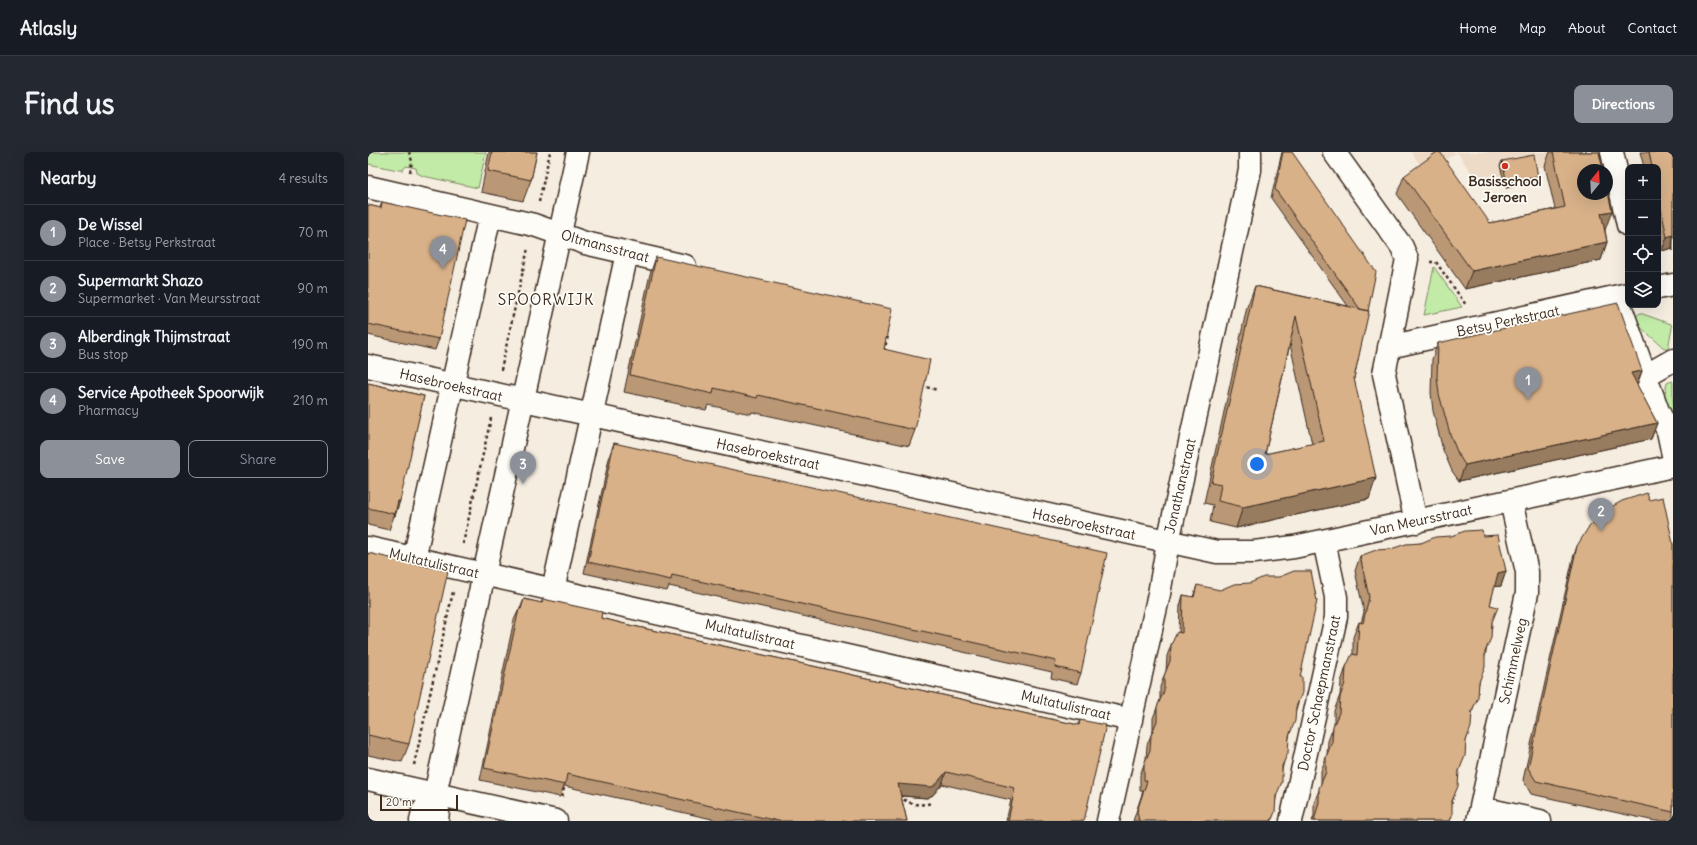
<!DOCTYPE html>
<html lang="en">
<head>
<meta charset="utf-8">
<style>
  :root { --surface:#171b24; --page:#242831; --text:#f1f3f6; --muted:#9ea1a6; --line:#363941; --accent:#8c9099 }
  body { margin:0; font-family:Delius,sans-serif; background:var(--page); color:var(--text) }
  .controls { position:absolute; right:12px; top:12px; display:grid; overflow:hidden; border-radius:8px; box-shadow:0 4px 16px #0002 }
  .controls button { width:36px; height:36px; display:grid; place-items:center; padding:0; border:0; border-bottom:1px solid var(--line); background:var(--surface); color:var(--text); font:20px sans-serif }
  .compass { position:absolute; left:1209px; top:12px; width:36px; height:36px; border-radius:50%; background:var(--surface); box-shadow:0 4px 16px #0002; rotate:18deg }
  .scale { position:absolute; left:12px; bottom:10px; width:78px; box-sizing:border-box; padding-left:4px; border:2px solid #3b2a1e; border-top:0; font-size:11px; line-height:14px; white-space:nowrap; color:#3b2a1e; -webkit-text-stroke:3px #fdfcf7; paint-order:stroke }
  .you { position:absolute; left:889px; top:312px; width:14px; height:14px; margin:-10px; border:3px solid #fff; border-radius:50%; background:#1a73e8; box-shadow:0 0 0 6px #1a73e833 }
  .badge { display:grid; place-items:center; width:26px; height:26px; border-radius:50%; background:var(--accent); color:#fff; font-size:13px; font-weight:700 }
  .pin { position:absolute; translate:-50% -33px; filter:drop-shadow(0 1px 2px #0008) }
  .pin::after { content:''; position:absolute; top:21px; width:14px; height:12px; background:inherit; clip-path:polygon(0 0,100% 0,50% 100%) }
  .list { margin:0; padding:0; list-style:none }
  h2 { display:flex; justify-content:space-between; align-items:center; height:52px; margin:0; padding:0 16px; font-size:17px }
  h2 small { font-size:13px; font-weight:400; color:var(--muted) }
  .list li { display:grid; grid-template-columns:26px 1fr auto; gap:12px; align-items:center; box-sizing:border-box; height:56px; padding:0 16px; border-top:1px solid var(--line) }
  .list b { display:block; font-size:15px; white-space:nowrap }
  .list p { margin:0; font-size:13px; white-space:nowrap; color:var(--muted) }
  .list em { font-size:13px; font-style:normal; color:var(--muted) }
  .actions { display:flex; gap:8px; padding:12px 16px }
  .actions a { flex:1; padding:9px 0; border:1px solid var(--accent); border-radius:8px; text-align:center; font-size:14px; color:var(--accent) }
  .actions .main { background:var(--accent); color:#fff }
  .icon { flex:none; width:22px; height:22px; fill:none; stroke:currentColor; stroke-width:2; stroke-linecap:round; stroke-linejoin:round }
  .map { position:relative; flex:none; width:1305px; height:669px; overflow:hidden; border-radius:8px }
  header { display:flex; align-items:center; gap:24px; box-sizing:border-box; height:56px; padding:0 20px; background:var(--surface); border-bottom:1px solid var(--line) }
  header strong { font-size:19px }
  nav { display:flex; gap:22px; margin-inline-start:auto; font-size:14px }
  .intro { display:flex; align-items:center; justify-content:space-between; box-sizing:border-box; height:96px; padding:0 24px }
  h1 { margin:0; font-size:28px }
  .button { padding:10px 18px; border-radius:8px; background:var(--accent); color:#fff; font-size:14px; font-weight:700 }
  main { display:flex; gap:24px; padding:0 24px }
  aside { flex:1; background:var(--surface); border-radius:8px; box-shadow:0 4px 16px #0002 }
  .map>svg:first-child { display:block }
  .built { fill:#eddbc7 }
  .green { fill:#c1eba7; stroke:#7e8a62 }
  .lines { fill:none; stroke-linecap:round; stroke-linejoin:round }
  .street-casing { stroke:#3b2a1e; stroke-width:25 }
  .secondary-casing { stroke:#3b2a1e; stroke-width:25 }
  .path { stroke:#3b2a1e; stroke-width:2.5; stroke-dasharray:3 3; stroke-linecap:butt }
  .street { stroke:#fdfcf7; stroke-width:22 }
  .secondary { stroke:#fdfcf7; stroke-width:22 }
  .wall { fill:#ba9876; stroke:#3b2a1e; fill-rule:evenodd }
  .shaded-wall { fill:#977c60; stroke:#3b2a1e }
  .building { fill:#d8b189; stroke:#3b2a1e; fill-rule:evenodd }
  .poi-dot { fill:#c8321e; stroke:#fdfcf7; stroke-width:1.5 }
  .labels { text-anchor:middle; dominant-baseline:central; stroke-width:3.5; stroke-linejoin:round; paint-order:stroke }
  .poi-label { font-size:14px; font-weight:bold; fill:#3b2a1e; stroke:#fdfcf7 }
  .street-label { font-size:14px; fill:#3b2a1e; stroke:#fdfcf7 }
  .neighbourhood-label { font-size:15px; letter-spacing:1px; fill:#3b2a1e; stroke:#fdfcf7 }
</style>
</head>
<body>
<header>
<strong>Atlasly</strong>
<nav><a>Home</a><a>Map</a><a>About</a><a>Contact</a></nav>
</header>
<div class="intro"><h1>Find us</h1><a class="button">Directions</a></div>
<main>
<aside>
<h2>Nearby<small>4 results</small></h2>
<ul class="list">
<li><span class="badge">1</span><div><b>De Wissel</b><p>Place · Betsy Perkstraat</p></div><em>70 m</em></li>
<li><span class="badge">2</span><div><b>Supermarkt Shazo</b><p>Supermarket · Van Meursstraat</p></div><em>90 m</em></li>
<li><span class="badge">3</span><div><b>Alberdingk Thijmstraat</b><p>Bus stop</p></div><em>190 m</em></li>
<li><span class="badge">4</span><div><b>Service Apotheek Spoorwijk</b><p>Pharmacy</p></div><em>210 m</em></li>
</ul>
<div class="actions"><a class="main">Save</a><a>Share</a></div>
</aside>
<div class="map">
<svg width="1305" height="669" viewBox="0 0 1305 669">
  <rect width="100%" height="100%" fill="#f6ede1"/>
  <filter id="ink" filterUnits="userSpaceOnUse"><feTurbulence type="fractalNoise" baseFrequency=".025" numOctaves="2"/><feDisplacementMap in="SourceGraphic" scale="8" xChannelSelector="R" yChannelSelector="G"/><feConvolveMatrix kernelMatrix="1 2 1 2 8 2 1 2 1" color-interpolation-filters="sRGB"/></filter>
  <g filter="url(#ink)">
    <path class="built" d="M1043,0H1220L1221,4L1109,29L1089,0L1058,21Z"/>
    <path class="green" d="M0,0H118L110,36L55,24L49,21L48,16L38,14L35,18H30L0,12Z
      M1066,115L1094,155L1056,163Z
      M1272,161L1303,172L1304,176L1300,196H1296L1269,172L1267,165Z
      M1304,229L1305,230V265L1294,256L1299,231Z"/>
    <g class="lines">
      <defs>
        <path id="street" d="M966,0L1034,95L1039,107L1016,222L1048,370
          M1244,0L1260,73
          M0,35L166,73L217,91L317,114
          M1290,136L1305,133
          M1249,145L1290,259L1300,279L1305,303
          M1021,195L1260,142
          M0,214L849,400H886L926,395L1305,314
          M1277,224L1305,208
          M0,396L763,568
          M46,407L122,63
          M185,438L259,101
          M0,627L188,669
          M1113,656L1172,669
          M740,669L791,442L800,390L882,18V0
          M923,669L968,465V445L956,389
          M1110,669L1159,441V420L1143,349"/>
        <path id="secondary" d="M53,669L55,659L67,642
          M69,669L70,659L67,642L210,0"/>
      </defs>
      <use href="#street" class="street-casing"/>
      <use href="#secondary" class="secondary-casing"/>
      <path class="path" d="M41,0L44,9L42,20
        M171,50L182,0
        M1062,110H1068L1098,153
        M516,199L520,184
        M133,218L160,96
        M553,234L570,238
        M95,392L123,266
        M46,613L85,440
        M532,643C538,653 553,654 564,651
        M194,645L197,632"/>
      <use href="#street" class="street"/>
      <use href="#secondary" class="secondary"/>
    </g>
    <path class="wall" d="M121,0H169L163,28L155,49L113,40Z
      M914,0H924L1000,159L986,226L1001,347L868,376L842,370L845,353L836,351L879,155L887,134L980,154L903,46ZM922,192L944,292L897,302Z
      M1182,0H1231L1237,78L1239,90L1233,108L1097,137L1029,42L1036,24L1122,71L1187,57L1177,14Z
      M1272,0H1305V99L1304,96L1294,99L1290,81V15H1276Z
      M1134,9L1169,29L1138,36L1132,14Z
      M14,50L71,187L67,198L0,183V53L12,56Z
      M288,105L516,197L547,278L541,294L384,260L383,262L340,253L338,258L256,240L282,122Z
      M1070,191L1274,219L1269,233L1289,271L1283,287L1091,329L1084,319L1075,298L1065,259L1063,241L1064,207Z
      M0,231L56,244L27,364H26L21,378L0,373Z
      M246,291L713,521L709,532L683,526L684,520L301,434L299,439L216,421L242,302Z
      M1281,348L1305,392V669H1287L1163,642L1155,628L1205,406L1209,394Z
      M1115,384L1138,419L1133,434L1126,435L1122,453L1124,473L1084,651L1082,669H944L946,664V651L953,633V619L959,603L960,589L966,573V559L972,543L973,530L978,515L985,502V485L991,470L993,471L996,460L987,419L992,404L1053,391Z
      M0,401L41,592L34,610L0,603Z
      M829,433L932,525L930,552L928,557L921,586L908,646L904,669H765L775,639H772V623L778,607L779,593L785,578V566L792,548V535L798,519L799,504L803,493L811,480L812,454L815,443L825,445Z
      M156,447L173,451L175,447L233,466L261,473L664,563L710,573L712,568L716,669H638L643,648L574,632L565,643L559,646L533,644L539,669H353L196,634L192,645L112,628L146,468L151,457H152Z"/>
    <path class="shaded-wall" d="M1170,25L1169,29L1138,36L1139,31Z
      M1244,59L1237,78L1227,80L1233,61Z
      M1305,83L1304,96L1294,99L1299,85Z
      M1239,90L1233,108L1097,137L1104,119Z
      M1274,219L1268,235L1263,221Z
      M1289,271L1283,287L1091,329L1097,313Z
      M1008,326L1001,347L868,376L875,355Z
      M30,349H32L27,364H26Z
      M1138,419L1133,434L1124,435L1130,421Z
      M578,620L574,632L565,643L559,646L525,643L530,632Z"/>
    <path class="building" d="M124,0H169L163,28L120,19Z
      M915,0H924L1008,120L1000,159L992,157L907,37Z
      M1069,0H1072L1122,71L1197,55L1185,0H1231L1235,18H1215V42H1239V36L1244,59L1233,61L1239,90L1104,119L1036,24Z
      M1281,0H1305V83L1299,85L1290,43V15H1284Z
      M1166,3L1170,25L1139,31L1134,9Z
      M14,50L97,68L71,187L0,172V53L13,56Z
      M288,105L524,157L516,197L562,208L547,278L390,243L389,246L346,236L345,242L262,223Z
      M887,134L1001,159L986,226L1008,326L875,355L850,349L853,332L843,330ZM928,164L956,289L897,302Z
      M1250,151L1274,219L1263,221L1289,271L1097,313L1090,302L1082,282L1071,242L1069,225L1070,191Z
      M0,231L56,244L32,349H30L27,362L0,356Z
      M246,291L739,401L713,521L687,515L688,509L304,423L303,428L220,410Z
      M1279,341L1281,348L1295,345L1305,392V660L1168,629L1160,616L1209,394L1220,376L1238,358L1254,349Z
      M1114,378L1115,384L1130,383L1138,419L1130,421L1122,453L1130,455L1124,470L1123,486L1117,500V515L1111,530L1110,545L1104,559L1103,575L1098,589L1097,604L1091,619L1090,634L1084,649V664L1082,669H946L951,650V636L958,620V605L964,590L965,574L971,561L972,545L977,531L978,515L984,502L989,503L991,470L995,471L1001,445L992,404L1008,398L1023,397L1038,392L1053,391L1067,385L1083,384L1097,379Z
      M0,401L80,419L41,592L0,583Z
      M926,419H943L949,449L932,525H934V541L928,555L927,569L921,584L920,601L914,614V630L908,644L907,660L903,669H771L769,659L779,629L776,628V612L782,598L783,583L789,569V555L796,539V524L802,509L803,493L809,480L814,481L815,443L826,445L829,433L852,438L866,432L882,431L896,425H911Z
      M156,447L174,451L175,447L234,460L233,466L261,473L664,563L711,573L712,568L738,573L716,669H640L647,636L578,620L569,631L564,635L530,632L539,669H410L199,622L197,633L116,616L151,457H153Z"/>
  </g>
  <circle class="poi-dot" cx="1137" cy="14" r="4"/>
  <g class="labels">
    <g class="poi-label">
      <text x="1137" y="29">Basisschool<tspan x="1137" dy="16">Jeroen</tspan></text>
    </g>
    <g class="street-label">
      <text transform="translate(237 94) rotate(15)">Oltmansstraat</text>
      <text transform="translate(1140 169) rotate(-12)">Betsy Perkstraat</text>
      <text transform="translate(83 233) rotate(13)">Hasebroekstraat</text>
      <text transform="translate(400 302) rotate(12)">Hasebroekstraat</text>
      <text transform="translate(812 334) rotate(-77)">Jonathanstraat</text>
      <text transform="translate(1053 368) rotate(-12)">Van Meursstraat</text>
      <text transform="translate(716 372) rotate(12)">Hasebroekstraat</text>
      <text transform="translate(66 411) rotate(13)">Multatulistraat</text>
      <text transform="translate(382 482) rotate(13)">Multatulistraat</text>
      <text transform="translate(1145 509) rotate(-78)">Schimmelweg</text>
      <text transform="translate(951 541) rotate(-78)">Doctor Schaepmanstraat</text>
      <text transform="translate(698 553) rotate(13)">Multatulistraat</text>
    </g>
    <g class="neighbourhood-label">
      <text x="178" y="147">SPOORWIJK</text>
    </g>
  </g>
</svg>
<div class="controls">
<button>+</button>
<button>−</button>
<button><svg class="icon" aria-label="locate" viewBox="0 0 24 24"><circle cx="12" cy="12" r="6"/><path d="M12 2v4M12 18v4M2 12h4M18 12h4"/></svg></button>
<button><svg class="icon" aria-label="layers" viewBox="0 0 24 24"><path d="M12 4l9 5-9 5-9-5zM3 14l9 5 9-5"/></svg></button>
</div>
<svg class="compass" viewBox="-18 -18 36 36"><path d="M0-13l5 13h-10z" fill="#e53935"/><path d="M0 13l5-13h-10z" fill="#9ea1a6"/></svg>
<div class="scale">20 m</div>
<div class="you"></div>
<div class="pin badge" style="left:1160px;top:248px">1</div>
<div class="pin badge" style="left:1233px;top:379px">2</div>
<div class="pin badge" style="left:155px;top:332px">3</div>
<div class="pin badge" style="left:75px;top:117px">4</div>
</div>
</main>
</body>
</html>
